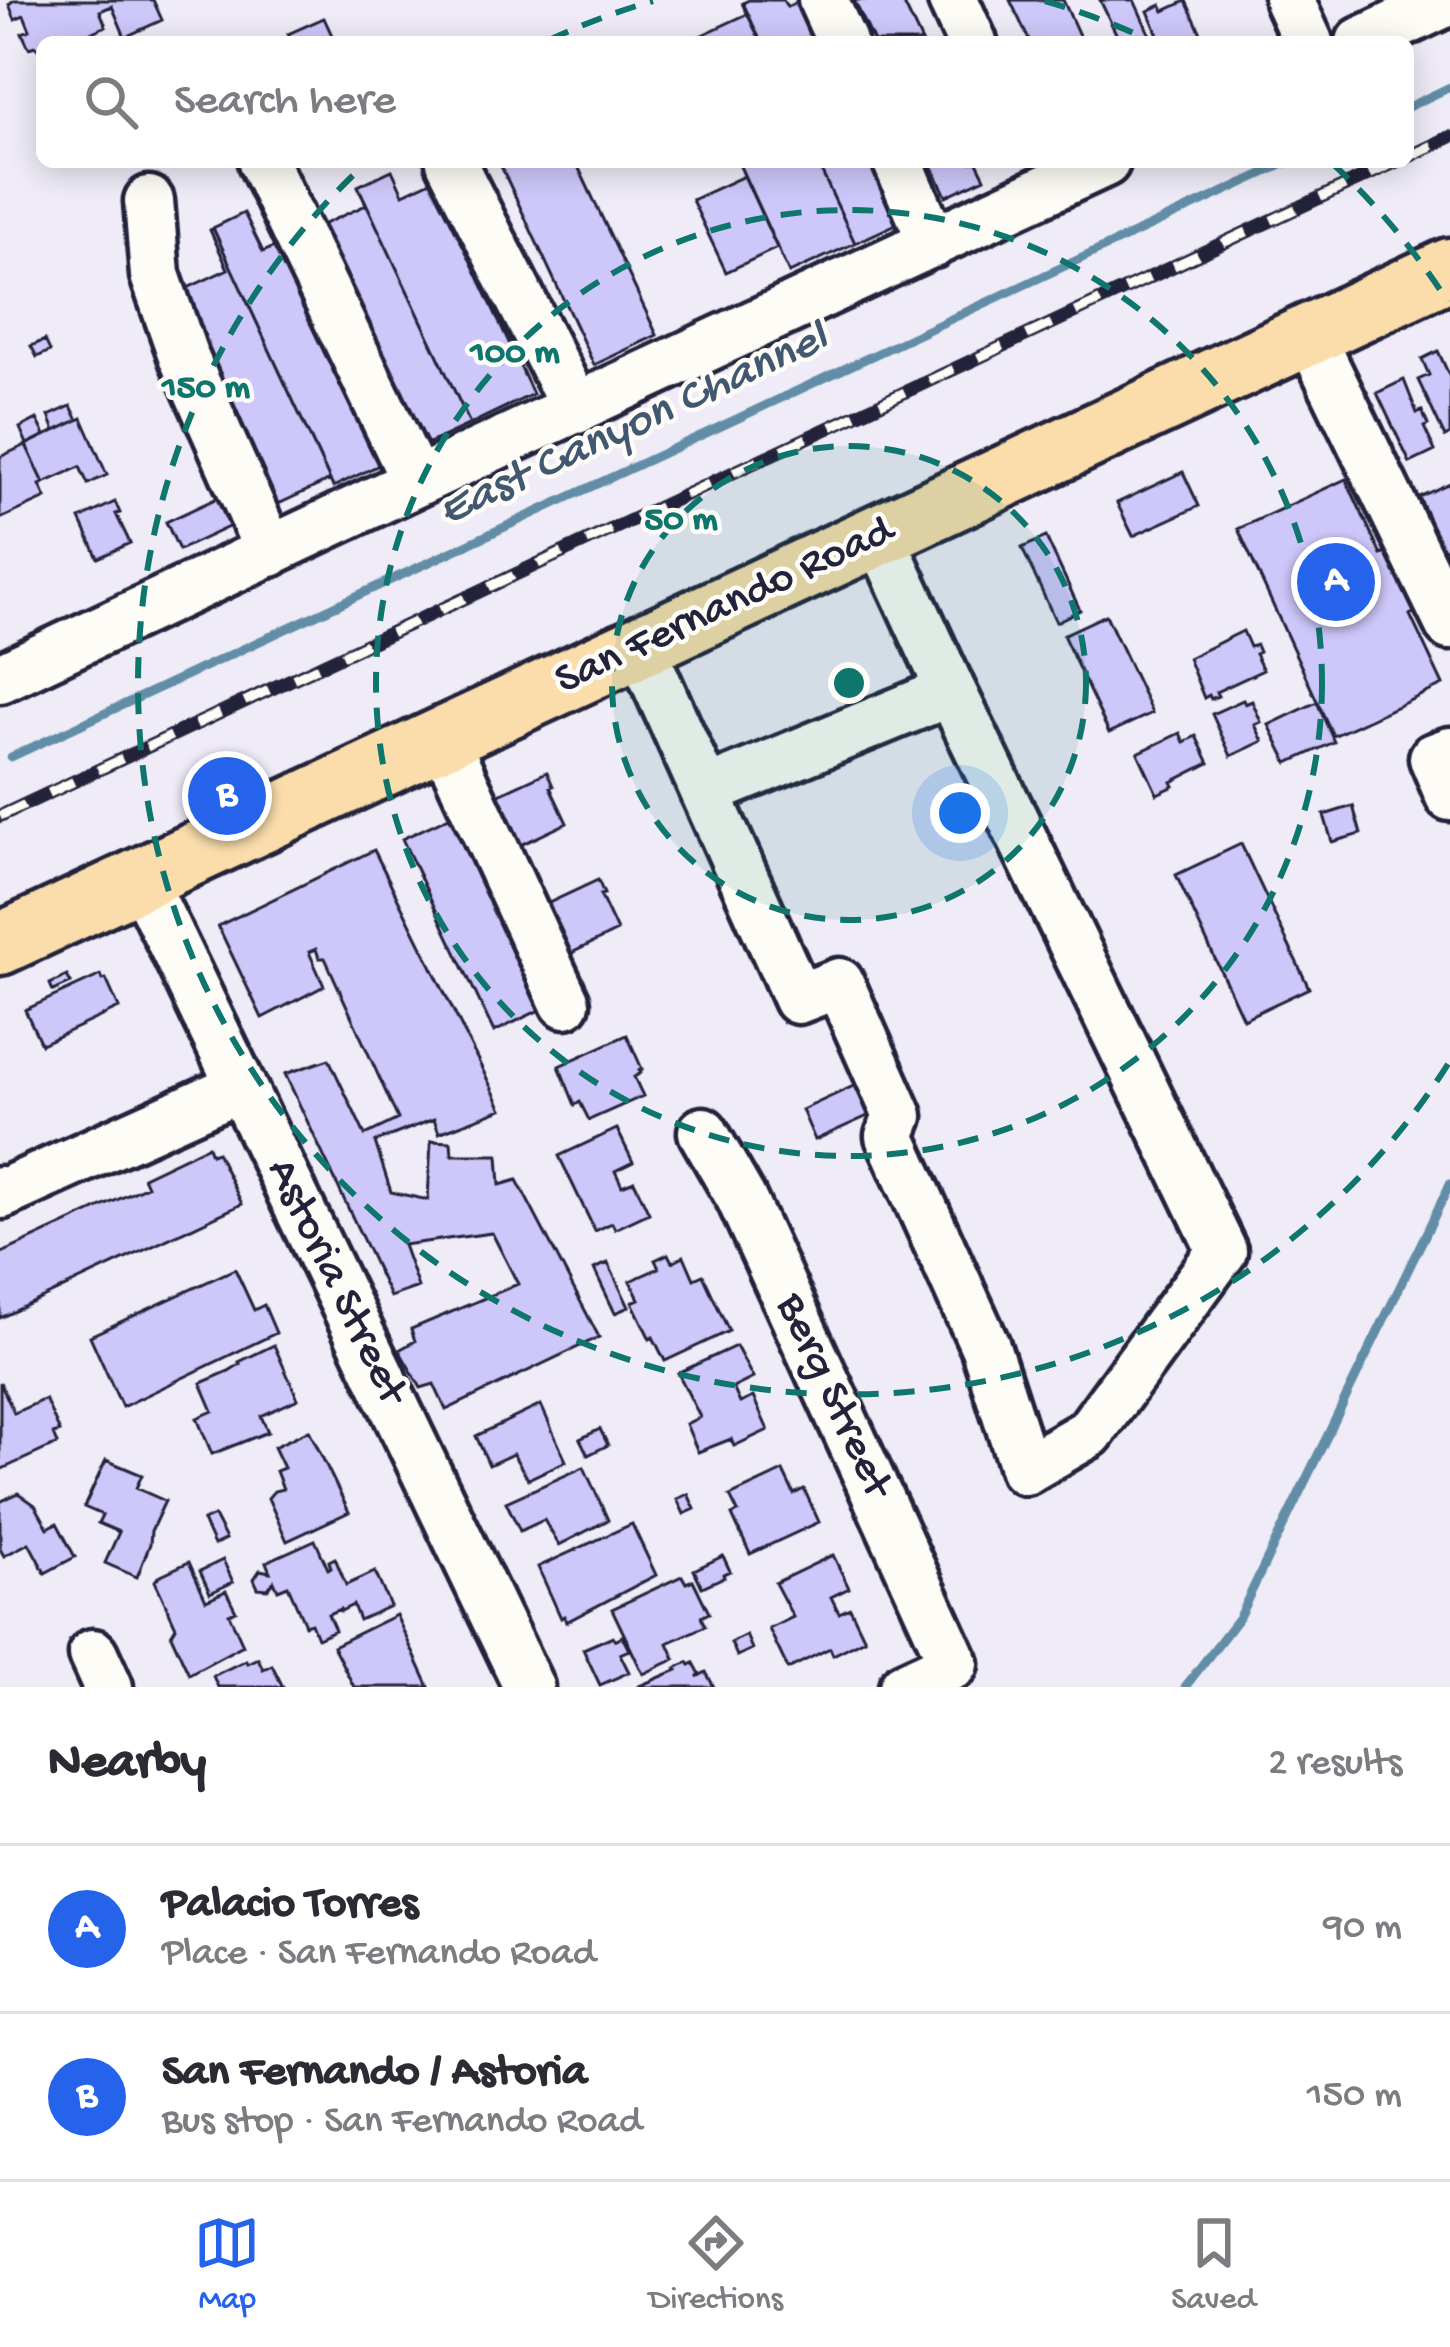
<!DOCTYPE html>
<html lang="en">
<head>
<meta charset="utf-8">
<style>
  :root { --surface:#fff; --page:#f2f2f3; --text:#2b2b33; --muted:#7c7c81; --line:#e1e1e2; --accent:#2563eb }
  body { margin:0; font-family:"Gochi Hand",sans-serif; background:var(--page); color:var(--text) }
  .you { position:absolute; left:960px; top:813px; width:42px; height:42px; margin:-30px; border:9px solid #fff; border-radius:50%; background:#1a73e8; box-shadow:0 0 0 18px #1a73e833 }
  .badge { display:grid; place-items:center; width:78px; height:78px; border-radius:50%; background:var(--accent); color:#fff; font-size:39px; font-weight:700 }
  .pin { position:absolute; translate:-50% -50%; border:6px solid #fff; box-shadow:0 3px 12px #0006 }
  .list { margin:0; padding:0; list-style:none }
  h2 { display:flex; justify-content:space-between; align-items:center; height:156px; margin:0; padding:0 48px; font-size:51px }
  h2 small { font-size:39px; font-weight:400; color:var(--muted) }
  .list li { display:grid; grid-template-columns:78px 1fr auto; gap:36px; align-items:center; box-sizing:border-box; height:168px; padding:0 48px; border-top:3px solid var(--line) }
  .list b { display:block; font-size:45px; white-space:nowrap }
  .list p { margin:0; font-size:39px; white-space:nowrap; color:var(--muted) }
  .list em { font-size:39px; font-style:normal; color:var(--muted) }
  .icon { flex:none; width:66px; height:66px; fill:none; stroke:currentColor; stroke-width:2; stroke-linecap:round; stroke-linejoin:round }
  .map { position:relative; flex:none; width:1450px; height:1687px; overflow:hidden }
  .search { position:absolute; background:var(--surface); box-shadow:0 6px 30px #0003; left:36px; right:36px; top:36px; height:132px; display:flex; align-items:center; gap:30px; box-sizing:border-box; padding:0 42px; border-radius:18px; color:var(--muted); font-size:45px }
  .sheet { height:492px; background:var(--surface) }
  nav { display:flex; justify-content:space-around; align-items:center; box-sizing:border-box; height:168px; border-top:3px solid var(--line); background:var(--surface); font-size:33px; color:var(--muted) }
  nav a { display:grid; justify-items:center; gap:6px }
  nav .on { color:var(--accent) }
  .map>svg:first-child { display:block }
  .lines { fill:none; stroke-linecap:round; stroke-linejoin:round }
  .stream { stroke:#628da6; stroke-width:9 }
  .building { fill:#cec8fa; stroke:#22223b; stroke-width:3 }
  .minor-casing { stroke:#22223b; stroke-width:57 }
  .major-casing { stroke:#22223b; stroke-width:69 }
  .minor { stroke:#fdfcf7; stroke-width:48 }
  .major { stroke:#faddab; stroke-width:60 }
  .rail-casing { stroke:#22223b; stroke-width:14 }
  .rail { stroke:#fdfcf7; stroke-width:9; stroke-dasharray:27; stroke-linecap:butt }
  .ring { fill:none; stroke:#0f766e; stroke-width:6; stroke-dasharray:21 15 }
  .labels { text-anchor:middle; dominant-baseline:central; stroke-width:9; stroke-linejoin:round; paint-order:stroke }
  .street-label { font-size:45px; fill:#22223b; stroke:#fdfcf7 }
  .water-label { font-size:48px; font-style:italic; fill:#425870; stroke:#fdfcf7 }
  .centre { fill:#0f766e; stroke:#fdfcf7; stroke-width:6 }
  .ring-label { font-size:36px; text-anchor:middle; font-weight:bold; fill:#0f766e; stroke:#fdfcf7; stroke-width:9; stroke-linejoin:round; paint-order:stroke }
</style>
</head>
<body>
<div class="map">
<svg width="1450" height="1687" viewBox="0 0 1450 1687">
  <rect width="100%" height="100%" fill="#efecf8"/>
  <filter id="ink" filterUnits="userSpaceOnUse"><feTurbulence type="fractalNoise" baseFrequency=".00833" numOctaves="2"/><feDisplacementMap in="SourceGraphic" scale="24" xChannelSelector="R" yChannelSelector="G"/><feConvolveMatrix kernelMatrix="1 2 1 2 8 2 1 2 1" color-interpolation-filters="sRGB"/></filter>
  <g filter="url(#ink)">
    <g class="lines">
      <path class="stream" d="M1408,107L1450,87
        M11,757L1288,162
        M1185,1687L1239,1617L1450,1184"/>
    </g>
    <path class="building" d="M14,0H153L162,20L125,37L112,6L100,11L106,26L74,40L75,42H42V54L35,46L29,48L22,33L30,30L24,15L15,19L9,4Z
      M749,0H783L787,7L802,0L833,42H761L743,3Z
      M854,0H902L922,42H874Z
      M1010,0H1063L1082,42H1030Z
      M1100,0H1134L1153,42H1120Z
      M1186,1L1205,42H1161L1148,11L1161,5L1164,11Z
      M742,3L761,42H687L747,14Z
      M324,18L335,42H292L288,34Z
      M499,162H576L657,335L594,365Z
      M738,162H817L855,243L789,273Z
      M817,162H890L907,219L855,243Z
      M930,162H977L985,178L946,196Z
      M392,170L403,194L433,180L533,394L470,424L358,186Z
      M744,176L777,248L726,272L692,200Z
      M358,186L470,424L429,443L409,435L313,229L366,205Z
      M244,213L263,252L287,241L384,447L377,466L333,487L213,228Z
      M213,228L330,480L276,505L177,293L228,269L210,230Z
      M45,340L50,351L37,357L31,346Z
      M1438,351L1450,377V434L1445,437L1418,380L1429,375L1422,359Z
      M1404,380L1417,413L1422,411L1428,425L1424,427L1435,451L1410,463L1377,393Z
      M71,406L78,420L55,431L49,416Z
      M82,418L107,475L88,484L80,467L44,483L26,445Z
      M37,419L45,435L27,444L20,428Z
      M26,445L44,483L40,485L46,498L0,519V457Z
      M1183,472L1199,506L1133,536L1117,503Z
      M1346,479L1381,555L1395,549L1423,608L1410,615L1443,685L1333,736L1238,529Z
      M1450,483V547L1443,550L1431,525L1427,527L1423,519L1428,517L1419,497Z
      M226,494L239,522L179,550L166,522Z
      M115,502L120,513L116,514L130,543L98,558L80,519Z
      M1046,537L1080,610L1056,622L1022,548Z
      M1106,615L1152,713L1109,733L1063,635Z
      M1243,631L1250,647L1256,645L1259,652L1255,654L1263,670L1216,692L1218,696L1211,699L1209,695L1204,698L1188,658Z
      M1243,700L1245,704L1252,701L1261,722L1255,725L1263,741L1231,756L1212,714Z
      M1317,702L1334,742L1288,763L1269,725Z
      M1180,733L1184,742L1196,736L1209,763L1172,782L1174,786L1157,794L1138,753Z
      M547,772L553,786L550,787L567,823L510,850L484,801Z
      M1353,806L1361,834L1332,842L1324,815Z
      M460,812L550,1005L494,1032L402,839Z
      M1241,844L1309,988L1243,1019L1176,875Z
      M374,850L502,1109L439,1133L434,1119L375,1142L391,1192L428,1200L431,1141L451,1142L452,1155H498L500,1185L517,1180L599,1337L446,1410L434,1384L421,1388L399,1350L415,1341L411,1329L518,1284L492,1233L403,1245L418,1287L390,1297L285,1074L329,1059L365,1135L398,1119L325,958H319L316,949L309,952L324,986L262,1018L218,926Z
      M598,880L604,894L600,895L617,931L561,958L534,910Z
      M101,975L103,980L106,979L119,1008L41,1044L25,1010Z
      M67,976L71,983L53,991L50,984Z
      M627,1035L642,1069L639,1070L641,1073L634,1077L643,1096L589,1120L580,1102L575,1105L559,1066Z
      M858,1084L872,1114L815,1140L802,1110Z
      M617,1129L633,1162L615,1171L622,1186L634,1181L649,1213L615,1229L612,1223L595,1231L559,1156Z
      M208,1146L211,1154L217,1152L242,1204L0,1318V1254L147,1186L143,1177Z
      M668,1254L672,1262L684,1256L694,1279L703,1275L729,1331L665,1361L653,1337L650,1339L632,1302L639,1299L630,1281L659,1268L655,1260Z
      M608,1263L629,1307L615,1313L594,1269Z
      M235,1269L254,1310L264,1305L276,1333L122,1407L90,1336Z
      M274,1345L298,1399L261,1416L268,1432L212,1454L197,1418L213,1411L201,1383L229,1371L240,1364L239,1362Z
      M736,1346L753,1378L733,1388L740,1403L753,1397L768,1430L734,1446L731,1439L698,1452L686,1424L700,1417L678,1373Z
      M0,1382L14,1413L45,1399L60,1432L53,1434L57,1444L0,1470Z
      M541,1405L566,1461L528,1479L513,1454L489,1465L476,1436Z
      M600,1429L608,1445L588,1455L580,1439Z
      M309,1430L349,1512L287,1541L268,1498L274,1491L283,1489L276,1471L284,1468L274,1447Z
      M106,1460L142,1475L136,1488L165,1501L151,1531L150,1544L137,1577L105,1563L119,1532L98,1523L102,1515L84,1507Z
      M584,1467L608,1520L559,1545L544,1520L520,1531L506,1502Z
      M783,1471L794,1494L804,1489L819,1522L750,1554L732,1515L738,1512L730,1496Z
      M18,1493L35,1505L48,1528L57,1523L75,1557L45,1573L29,1543L4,1556L0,1549V1502Z
      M688,1494L695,1509L684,1514L677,1499Z
      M214,1516L226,1539L214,1545L203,1521Z
      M632,1524L656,1575L566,1622L564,1616L561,1618L538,1567Z
      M315,1540L328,1569L331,1568L329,1561L335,1558L346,1585L375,1572L390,1606L359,1620L353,1605L341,1611L340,1609L328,1614L335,1630L317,1638L311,1623L305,1625L288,1586L278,1590L274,1581L268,1589L258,1588L254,1579L260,1570L270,1572L266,1562Z
      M833,1555L849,1588L831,1597L839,1613L850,1608L865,1639L833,1655L830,1648L788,1669L769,1629L793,1617L775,1583Z
      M723,1556L730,1571L723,1574L724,1577L702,1587L694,1570Z
      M223,1560L233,1582L210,1593L200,1571Z
      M189,1562L206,1600L226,1591L236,1611L229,1614L243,1645L189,1674L171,1635L176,1627L155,1581L159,1576Z
      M682,1576L686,1583L693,1580L709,1613L701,1617L705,1626L668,1643L675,1659L643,1674L612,1609Z
      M396,1615L429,1687H354L333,1646Z
      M746,1635L752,1649L737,1656L731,1643Z
      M613,1636L615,1640L622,1636L629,1650L620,1654L629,1672L600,1685L583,1649Z
      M258,1658L263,1669L272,1665L283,1687H218L213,1676L246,1660L247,1663Z
      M688,1662L690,1665L694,1663L700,1674L697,1677L706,1672L714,1687H637L677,1670L676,1668Z"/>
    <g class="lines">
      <defs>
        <path id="minor" d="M823,0L842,42
          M953,0L972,42
          M1289,0L1308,42
          M1361,42L1450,0
          M263,162L416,482
          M451,162L576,409
          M898,162L933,243
          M149,201L155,275L184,358L270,552
          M1310,336L1450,625
          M640,646L798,999L839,983L898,1116L890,1136L985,1346L1025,1470L1089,1433L1222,1251L951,691
          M0,678L416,482L1105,162
          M443,738L565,1003
          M1450,752L1434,758L1450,796
          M705,792L951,691L879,535
          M141,878L529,1687
          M703,1132L741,1198L954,1664L904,1687
          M0,1191L2,1194L241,1086
          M93,1654L108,1687"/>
        <path id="major" d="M0,944L1450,269"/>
      </defs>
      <use href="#minor" class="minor-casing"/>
      <use href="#major" class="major-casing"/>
      <use href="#minor" class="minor"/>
      <use href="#major" class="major"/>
      <defs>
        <path id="rail" d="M1408,157L1450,137
          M0,816L1396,162"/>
      </defs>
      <use href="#rail" class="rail-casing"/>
      <use href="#rail" class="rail"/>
    </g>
  </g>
  <circle cx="849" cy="683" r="237" fill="#0f766e" fill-opacity=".12"/>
  <g class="ring">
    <circle cx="849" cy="683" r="237"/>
    <circle cx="849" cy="683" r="473"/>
    <path d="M1448 1064A710 710 0 1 1 365 164M549 40A710 710 0 0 1 653 1M1045 1A710 710 0 0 1 1149 40M1333 164A710 710 0 0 1 1448 302"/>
  </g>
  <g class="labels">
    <g class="street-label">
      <text transform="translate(725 607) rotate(-25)">San Fernando Road</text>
      <text transform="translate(335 1282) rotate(64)">Astoria Street</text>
      <text transform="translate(832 1396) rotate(65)">Berg Street</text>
    </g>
    <g class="water-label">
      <text transform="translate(634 427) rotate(-25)">East Canyon Channel</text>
    </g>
  </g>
  <circle cx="849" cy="683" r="18" class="centre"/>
  <g class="ring-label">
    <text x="515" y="361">100 m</text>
    <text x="206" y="396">150 m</text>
    <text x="681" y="528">50 m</text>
  </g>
</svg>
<div class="you"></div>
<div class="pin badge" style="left:1336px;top:582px">A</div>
<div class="pin badge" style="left:227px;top:796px">B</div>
<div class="search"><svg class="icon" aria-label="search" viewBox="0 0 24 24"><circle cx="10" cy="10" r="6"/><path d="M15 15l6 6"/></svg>Search here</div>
</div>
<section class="sheet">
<h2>Nearby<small>2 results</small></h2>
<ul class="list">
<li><span class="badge">A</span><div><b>Palacio Torres</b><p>Place · San Fernando Road</p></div><em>90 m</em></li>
<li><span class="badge">B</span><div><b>San Fernando / Astoria</b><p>Bus stop · San Fernando Road</p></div><em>150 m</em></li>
</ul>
</section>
<nav>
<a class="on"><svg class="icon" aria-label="map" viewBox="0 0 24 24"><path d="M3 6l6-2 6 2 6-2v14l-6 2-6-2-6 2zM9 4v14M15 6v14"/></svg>Map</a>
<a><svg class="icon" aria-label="directions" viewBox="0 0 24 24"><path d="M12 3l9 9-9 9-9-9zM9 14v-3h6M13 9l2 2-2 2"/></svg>Directions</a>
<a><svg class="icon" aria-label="saved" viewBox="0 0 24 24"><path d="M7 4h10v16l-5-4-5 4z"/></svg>Saved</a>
</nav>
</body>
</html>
